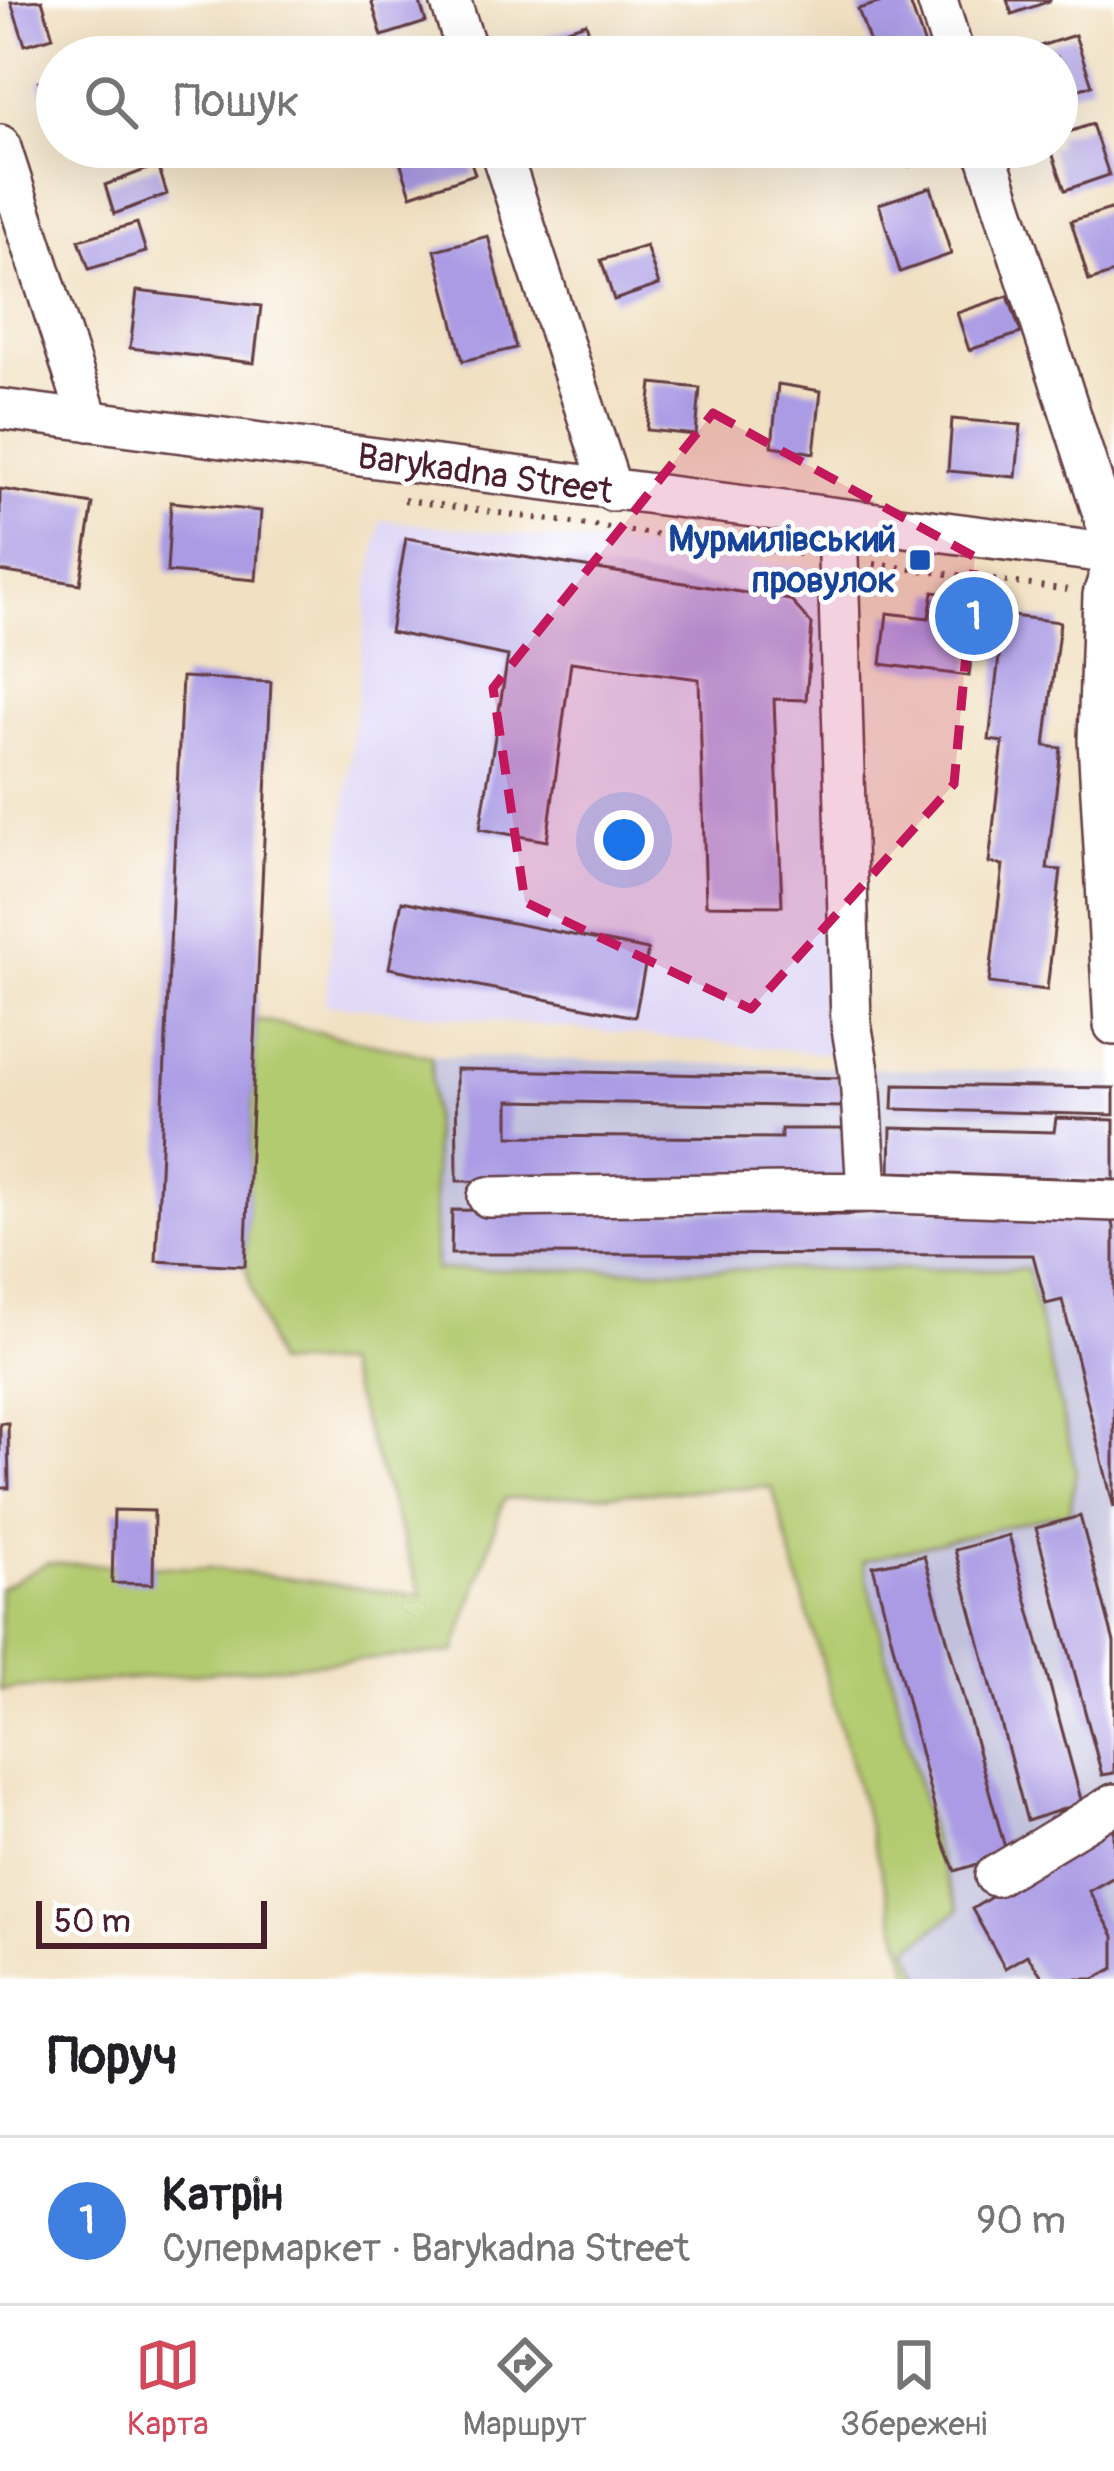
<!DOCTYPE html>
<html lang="uk">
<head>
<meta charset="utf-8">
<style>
  :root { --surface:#fff; --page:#f6f6f6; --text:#202124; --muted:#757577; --line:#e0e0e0; --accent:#d1495b }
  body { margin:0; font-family:Pangolin,sans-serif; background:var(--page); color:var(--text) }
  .scale { position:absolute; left:36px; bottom:30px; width:231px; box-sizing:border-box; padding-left:12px; border:6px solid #4a1f2b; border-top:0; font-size:33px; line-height:42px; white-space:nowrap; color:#4a1f2b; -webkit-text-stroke:9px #fff; paint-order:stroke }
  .you { position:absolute; left:624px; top:840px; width:42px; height:42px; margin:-30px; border:9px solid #fff; border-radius:50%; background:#1a73e8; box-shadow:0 0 0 18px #1a73e833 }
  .badge { display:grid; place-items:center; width:78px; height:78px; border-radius:50%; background:var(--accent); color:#fff; font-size:39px; font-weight:700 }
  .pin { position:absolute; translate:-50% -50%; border:6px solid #fff; box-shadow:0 3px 12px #0006 }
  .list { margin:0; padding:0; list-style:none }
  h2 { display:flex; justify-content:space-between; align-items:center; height:156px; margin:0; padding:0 48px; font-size:51px }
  h2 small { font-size:39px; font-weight:400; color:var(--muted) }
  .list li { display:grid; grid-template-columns:78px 1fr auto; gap:36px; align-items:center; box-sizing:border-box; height:168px; padding:0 48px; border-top:3px solid var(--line) }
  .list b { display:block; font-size:45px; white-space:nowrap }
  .list p { margin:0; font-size:39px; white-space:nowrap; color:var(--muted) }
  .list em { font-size:39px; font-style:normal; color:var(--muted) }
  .icon { flex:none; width:66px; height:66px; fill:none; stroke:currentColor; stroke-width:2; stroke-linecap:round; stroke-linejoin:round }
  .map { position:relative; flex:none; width:1114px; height:1979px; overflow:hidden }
  .search { position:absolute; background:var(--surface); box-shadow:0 12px 48px #0002; left:36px; right:36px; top:36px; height:132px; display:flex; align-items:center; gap:30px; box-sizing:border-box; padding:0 42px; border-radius:66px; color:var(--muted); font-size:45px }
  .sheet { height:324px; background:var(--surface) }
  nav { display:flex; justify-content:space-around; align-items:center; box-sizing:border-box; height:168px; border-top:3px solid var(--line); background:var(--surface); font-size:33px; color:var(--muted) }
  nav a { display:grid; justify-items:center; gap:6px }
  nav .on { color:var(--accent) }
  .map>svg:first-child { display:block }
  .built { fill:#ddd5f6 }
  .industrial { fill:#c2c1dc }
  .green { fill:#b2ca6f; stroke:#7e744d; stroke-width:3 }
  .building { fill:#aa9be4 }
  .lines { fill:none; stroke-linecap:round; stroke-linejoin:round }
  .minor-casing { stroke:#633c42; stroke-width:44 }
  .path { stroke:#633c42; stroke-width:6; stroke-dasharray:3 9; stroke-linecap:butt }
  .minor { stroke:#fff; stroke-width:39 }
  .marked { fill:#c2185b; fill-opacity:0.2; stroke:#c2185b; stroke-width:9; stroke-dasharray:24 15; stroke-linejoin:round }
  .transit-dot { fill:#1a4fb4; stroke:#fff; stroke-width:4.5 }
  .labels { text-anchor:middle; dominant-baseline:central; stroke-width:9; stroke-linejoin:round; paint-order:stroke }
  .street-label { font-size:36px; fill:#4a1f2b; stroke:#fff }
  .transit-label { font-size:36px; font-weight:bold; fill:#164399; stroke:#fff; text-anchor:end }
</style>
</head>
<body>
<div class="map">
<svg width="1114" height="1979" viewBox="0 0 1114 1979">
  <rect width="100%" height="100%" fill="#fff"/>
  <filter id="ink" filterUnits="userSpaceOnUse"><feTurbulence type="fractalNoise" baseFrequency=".00833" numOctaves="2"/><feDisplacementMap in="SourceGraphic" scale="24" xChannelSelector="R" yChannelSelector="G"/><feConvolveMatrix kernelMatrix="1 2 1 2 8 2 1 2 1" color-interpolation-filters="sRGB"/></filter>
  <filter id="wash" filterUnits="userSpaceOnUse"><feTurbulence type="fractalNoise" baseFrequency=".004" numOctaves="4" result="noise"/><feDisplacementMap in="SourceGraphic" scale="48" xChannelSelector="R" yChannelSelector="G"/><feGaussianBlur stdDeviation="2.7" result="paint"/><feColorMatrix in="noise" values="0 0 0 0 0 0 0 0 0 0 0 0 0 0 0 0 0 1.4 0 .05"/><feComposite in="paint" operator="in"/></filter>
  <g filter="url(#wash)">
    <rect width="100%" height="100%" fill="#f1e0c1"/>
    <path class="built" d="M381,520L828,569L840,1055L325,1004L367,599Z"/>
    <path class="industrial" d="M431,1056L1114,1075V1979H924L908,1948L959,1910L935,1851L863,1561L1027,1269L436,1270Z"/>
    <path class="green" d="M256,1019L431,1056L436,1270L1027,1269L1076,1470L1070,1511L863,1561L935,1851L959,1910L908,1948L924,1979H912L772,1487L504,1499L455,1652L0,1690V1589L47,1563L210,1568L422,1596L343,1364H275L245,1266Z"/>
    <g id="blocks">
      <path class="building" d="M42,0L53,37L25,45L11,2Z
        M371,0H419L426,22L382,36Z
        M889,0H909L929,57H875L858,9Z
        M1007,0H1050V1L1012,14Z
        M586,23L596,55L546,57L540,38Z
        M1075,35L1092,85L1057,97V57H1034L1031,49Z
        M350,39L352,57H301L299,47Z
        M432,45L436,57H400L399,56Z
        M57,76V137H56L39,81Z
        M1092,124L1109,175L1065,190L1050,147H1057V136Z
        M412,147H466L475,174L411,195L397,152Z
        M902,147H963V148L909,166Z
        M158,165L167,194L114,214L105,185Z
        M931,187L951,254L900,272L879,204Z
        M1114,208V273L1089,281L1071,221Z
        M137,223L146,252L89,269L79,240Z
        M488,236L516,348L463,361L435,250Z
        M646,246L659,285L614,300L601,260Z
        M137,291L261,306L254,363L130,348Z
        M1008,296L1021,333L969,350L957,313Z
        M652,383L700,388L696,435L647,430Z
        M778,384L821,391L814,453L772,446Z
        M952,419L1021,425L1016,477L948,471Z
        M0,489L93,504L80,584L0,571Z
        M171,502L261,511L256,580L167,572Z
        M406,538L790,600L812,624L806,700L774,699L782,906L706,905L699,679L571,662L547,841L480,829L508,656L390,632Z
        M933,592L979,598L969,676L881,664L887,613L929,618Z
        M1004,615L1060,622L1045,746L1061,748L1047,869L1061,870L1047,990L989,983L1003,865L989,863L1003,742L989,740Z
        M182,677L271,682L245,1266L156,1261Z
        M402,901L648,950L635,1017L389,968Z
        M456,1069L841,1078L842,1107L509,1101V1136L781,1138V1129H848L847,1184L457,1181Z
        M894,1085L1114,1088V1115L893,1109Z
        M1056,1118L1114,1120V1180L890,1172L891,1128L1054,1132Z
        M968,1208L1110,1211L1114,1227V1508L1062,1300L1046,1304L1033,1255L451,1254L452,1210L844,1215Z
        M0,1423H8L9,1488H0Z
        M114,1510L154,1511L153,1584L112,1583Z
        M1080,1516L1114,1642V1773L1102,1775L1036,1528Z
        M1009,1535L1082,1803L1027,1821L955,1550Z
        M924,1556L1007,1855L955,1871L942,1838L873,1566Z
        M1114,1821V1877L1089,1891L1114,1936V1968L1094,1979H1044L1027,1955L1005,1968L972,1909Z"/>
    </g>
  </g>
  <g filter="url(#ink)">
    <use href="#blocks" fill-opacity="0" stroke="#633c42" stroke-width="3"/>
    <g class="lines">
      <defs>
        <path id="minor" d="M450,0L469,57
          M937,0L955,57
          M0,145L89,421
          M499,147L612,491
          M984,147L1114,548
          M0,409L1114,554
          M837,521L851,1023L860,1076L867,1192
          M1114,561L1103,595L1098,740L1114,1025
          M488,1197L867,1192L1114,1201
          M995,1876L1114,1804"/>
      </defs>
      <use href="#minor" class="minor-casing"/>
      <path class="path" d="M404,500L807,555
        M874,564L1069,590"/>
      <use href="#minor" class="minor"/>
    </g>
  </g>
  <path class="marked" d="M713,413L975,557L954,784L751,1009L525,902L493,688Z"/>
  <rect class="transit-dot" x="908" y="548" width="24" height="24" rx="6"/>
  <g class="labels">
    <g class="street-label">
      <text transform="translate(485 474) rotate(8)">Barykadna Street</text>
    </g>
    <g class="transit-label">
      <text x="896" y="539">Мурмилівський<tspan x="896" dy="41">провулок</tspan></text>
    </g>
  </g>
</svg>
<div class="scale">50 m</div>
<div class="you"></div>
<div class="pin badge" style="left:974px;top:616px;background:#3f7fe0">1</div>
<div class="search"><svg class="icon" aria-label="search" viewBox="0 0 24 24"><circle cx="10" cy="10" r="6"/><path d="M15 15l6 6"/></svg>Пошук</div>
</div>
<section class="sheet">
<h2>Поруч<small></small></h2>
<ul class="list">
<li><span class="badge" style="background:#3f7fe0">1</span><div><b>Катрін</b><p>Супермаркет · Barykadna Street</p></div><em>90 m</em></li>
</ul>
</section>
<nav>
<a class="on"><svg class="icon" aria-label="map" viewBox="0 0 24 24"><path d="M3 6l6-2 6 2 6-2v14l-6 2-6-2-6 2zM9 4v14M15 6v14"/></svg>Карта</a>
<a><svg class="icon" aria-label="directions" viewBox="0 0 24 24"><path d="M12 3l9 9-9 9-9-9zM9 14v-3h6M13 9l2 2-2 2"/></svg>Маршрут</a>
<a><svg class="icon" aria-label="saved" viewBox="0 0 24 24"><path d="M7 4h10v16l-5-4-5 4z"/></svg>Збережені</a>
</nav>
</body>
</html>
